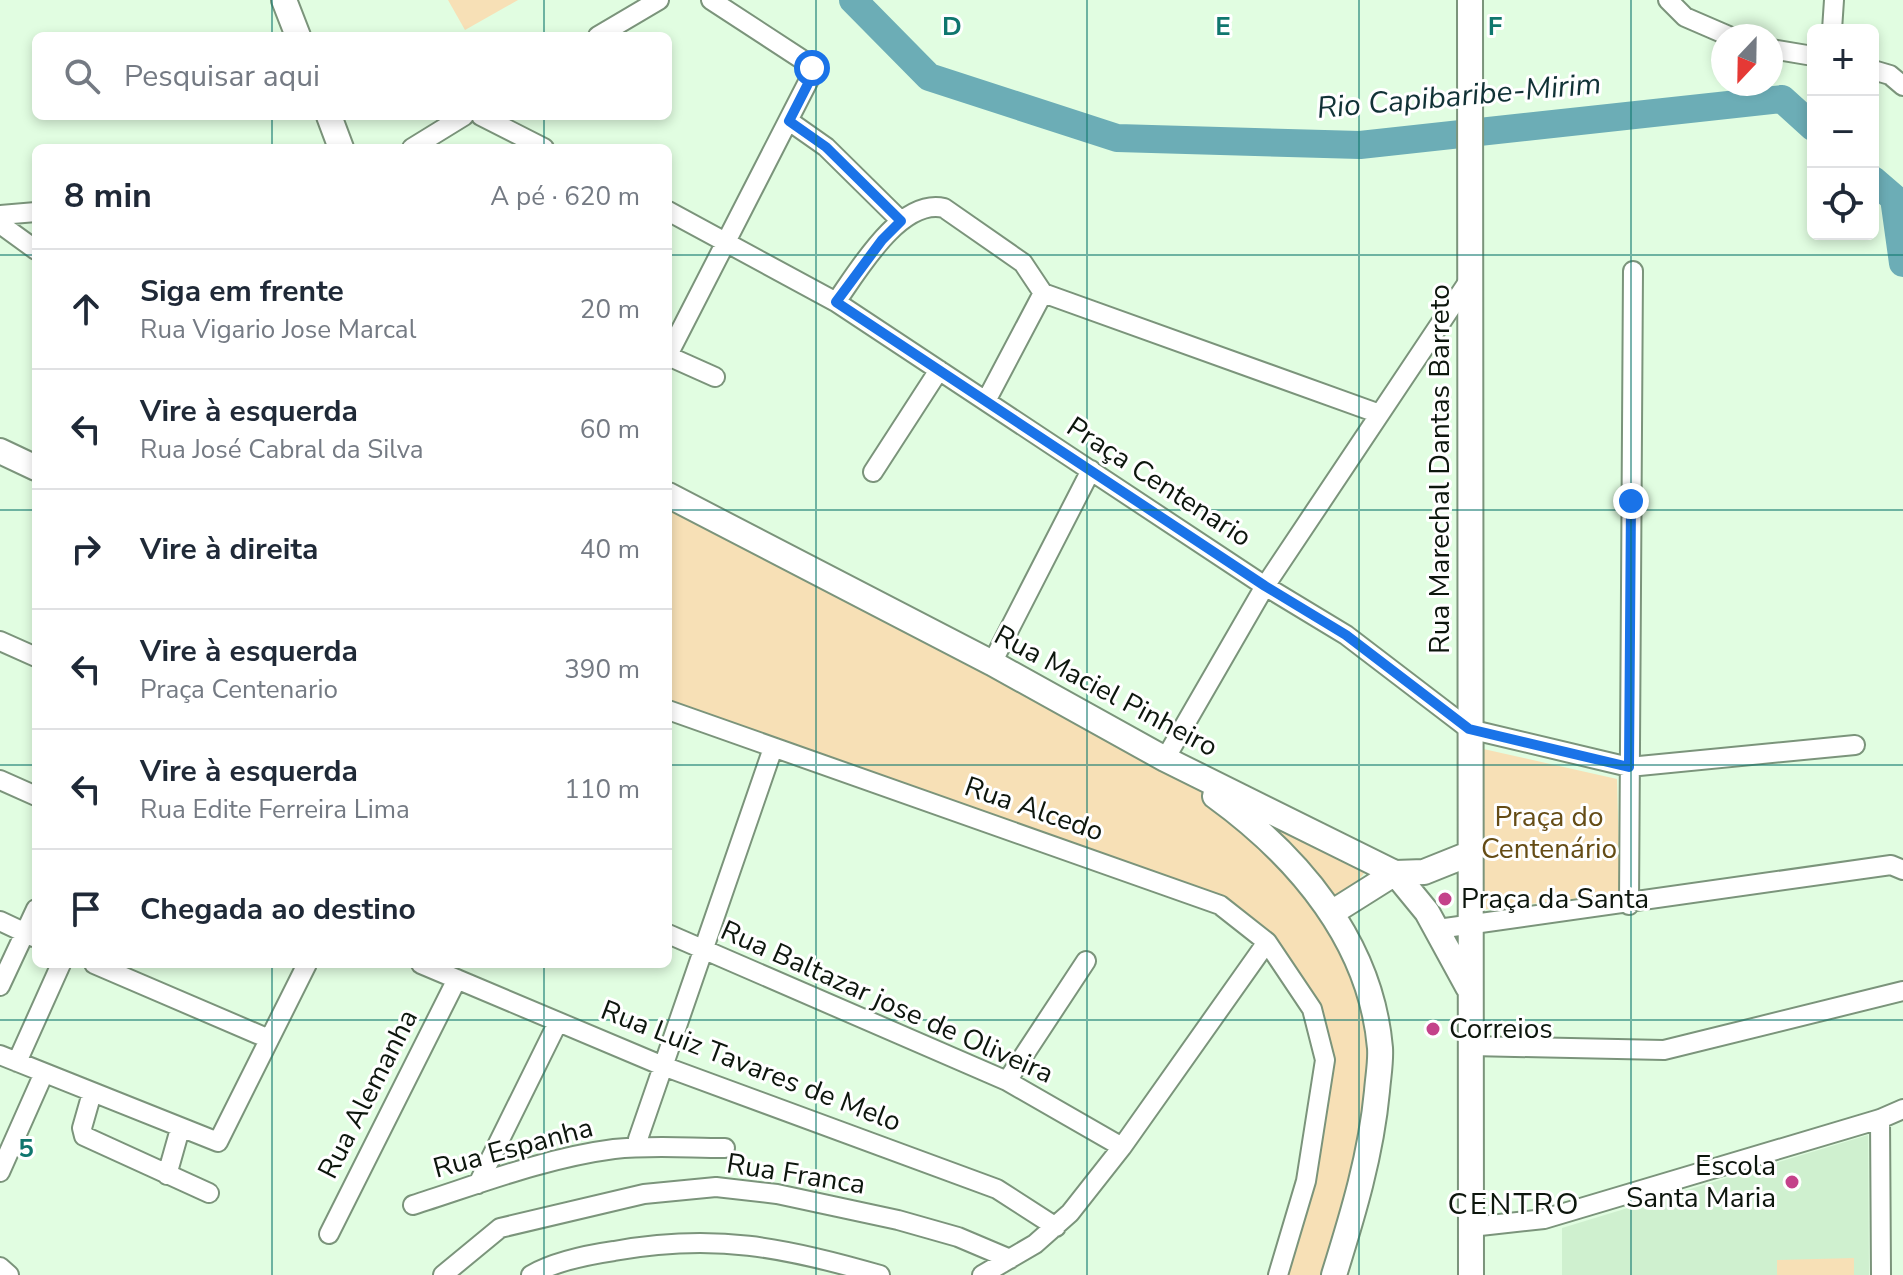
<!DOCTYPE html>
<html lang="pt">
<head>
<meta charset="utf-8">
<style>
  :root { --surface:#fff; --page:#f2f2f3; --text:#1f2937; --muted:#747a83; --line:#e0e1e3 }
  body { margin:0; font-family:"Nunito Sans",sans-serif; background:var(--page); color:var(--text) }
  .controls { position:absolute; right:24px; top:24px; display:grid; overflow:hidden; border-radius:12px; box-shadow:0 4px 12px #0003 }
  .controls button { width:72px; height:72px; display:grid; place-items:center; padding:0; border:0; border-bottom:2px solid var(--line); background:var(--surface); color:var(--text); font:40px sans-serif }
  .compass { position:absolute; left:1711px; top:24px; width:72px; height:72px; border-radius:50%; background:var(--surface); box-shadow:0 4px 12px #0003; rotate:202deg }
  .stop { position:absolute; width:24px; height:24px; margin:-18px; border:6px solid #1a73e8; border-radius:50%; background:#fff }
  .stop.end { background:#1a73e8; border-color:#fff; box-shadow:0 2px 8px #0008 }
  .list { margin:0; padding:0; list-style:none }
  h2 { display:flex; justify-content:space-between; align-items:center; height:104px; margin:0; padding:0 32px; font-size:34px }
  h2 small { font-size:26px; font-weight:400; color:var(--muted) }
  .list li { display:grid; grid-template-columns:52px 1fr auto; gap:24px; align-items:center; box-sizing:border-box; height:120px; padding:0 32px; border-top:2px solid var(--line) }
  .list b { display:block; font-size:30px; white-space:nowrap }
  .list p { margin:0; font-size:26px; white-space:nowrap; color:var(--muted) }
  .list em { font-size:26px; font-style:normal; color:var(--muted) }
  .icon { flex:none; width:44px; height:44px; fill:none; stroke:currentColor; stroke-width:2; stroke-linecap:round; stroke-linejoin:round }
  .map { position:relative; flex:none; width:1903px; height:1275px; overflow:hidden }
  .search { position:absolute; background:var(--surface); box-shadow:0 4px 12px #0003; left:32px; top:32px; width:640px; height:88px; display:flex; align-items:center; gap:20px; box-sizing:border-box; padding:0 28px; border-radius:12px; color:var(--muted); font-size:30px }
  .panel { position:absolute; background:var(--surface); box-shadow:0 4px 12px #0003; left:32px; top:144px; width:640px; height:824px; border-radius:12px }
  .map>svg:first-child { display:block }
  .built { fill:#cff0cf }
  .green { fill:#f7e0b6 }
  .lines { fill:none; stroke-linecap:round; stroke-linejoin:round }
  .river { stroke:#6cadb6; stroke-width:28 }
  .street-casing { stroke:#7b947b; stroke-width:22 }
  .secondary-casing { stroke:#7b947b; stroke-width:28 }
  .street { stroke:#fff; stroke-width:18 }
  .secondary { stroke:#fff; stroke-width:24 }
  .route { stroke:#1a73e8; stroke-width:10 }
  .grid { fill:none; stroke:#0f766e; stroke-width:2; stroke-opacity:0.55 }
  .poi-dot { fill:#c4428a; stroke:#fff; stroke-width:3 }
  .labels { text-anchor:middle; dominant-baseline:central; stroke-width:6; stroke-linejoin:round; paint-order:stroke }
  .street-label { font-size:28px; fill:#0d160d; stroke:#fff }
  .park-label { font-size:28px; fill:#654c15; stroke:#fff }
  .poi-label { font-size:28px; fill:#0d160d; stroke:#fff; text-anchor:start }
  .water-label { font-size:30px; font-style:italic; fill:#113236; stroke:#fff }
  .neighbourhood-label { font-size:30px; letter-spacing:2px; fill:#0d160d; stroke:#fff }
  .grid-label { font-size:26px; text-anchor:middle; font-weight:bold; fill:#0f766e; stroke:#fff; stroke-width:6; stroke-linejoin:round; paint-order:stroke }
</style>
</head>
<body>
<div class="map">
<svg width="1903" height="1275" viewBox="0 0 1903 1275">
  <rect width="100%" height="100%" fill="#e1fde1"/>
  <path class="built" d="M1868,1135L1869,1275H1562V1228Z"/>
  <path class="green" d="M448,0H518L465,30Z
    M668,495L1373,862L1333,912L1380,1052L1334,1275H1271L1325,1060L1312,1009L1267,942L1220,904L668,707Z
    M1479,748L1617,779L1620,893L1481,910Z
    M1854,1258V1275H1777V1260Z"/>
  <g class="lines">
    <path class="river" d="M853,0L929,77L1117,138L1360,145L1782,99L1813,127
      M1873,180L1894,198L1903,263"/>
    <defs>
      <path id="street" d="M1668,0L1685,17L1729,36
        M1832,30L1834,0
        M598,36L659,0
        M1771,49L1813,56
        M1873,70L1890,75L1903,86
        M481,116L544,148
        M789,121L826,147L901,221
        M412,148L464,116
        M668,211L836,302L1265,586L1346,635L1469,729L1629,767L1855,745
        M0,215L36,212
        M0,224L36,250
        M1043,293L1377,413
        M836,302C858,271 900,198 944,208L1023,263L1043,293
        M668,355L813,72L809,64L711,0
        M668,356L715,377
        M986,401L1043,293
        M873,472L939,370
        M0,641L36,657
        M992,663L1091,470
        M668,710L1220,905L1267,942L1312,1009L1325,1060L1306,1181L1278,1275
        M1165,759L1265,586L1470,279
        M0,780L36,796
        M1629,905L1633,271
        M0,921L34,937
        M1438,929L1891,865L1903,870
        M668,934L1007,1081L1122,1147
        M94,964L269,1039
        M421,964L663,1066L997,1189L1056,1227
        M0,986L36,909
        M1471,1046L1664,1050L1903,991
        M0,1055L218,1142L307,964
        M17,1062L61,964
        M1007,1081L1086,961
        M92,1093L82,1128L84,1136L209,1193
        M1880,1119L1881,1275
        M638,1139L773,748
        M0,1172L44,1073
        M167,1175L180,1129
        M478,1184L558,1022
        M413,1205C479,1184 545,1158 614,1149C651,1145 688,1148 725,1148
        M1471,1227L1544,1219L1880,1119L1903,1109
        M329,1234L457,979
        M0,1267L9,1275
        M443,1275L500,1228L644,1194L716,1187L777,1194L898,1220L958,1237L1010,1259
        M531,1275C556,1261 586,1255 614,1251C714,1233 784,1247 880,1275
        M982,1275L1035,1244L1070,1213L1122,1147L1267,942"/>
      <path id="secondary" d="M284,0L298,36
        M1470,0L1471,1275
        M329,116L341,148
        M0,451L36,468
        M668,495L992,663L1165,759L1395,873L1427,912L1468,987
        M1215,796C1299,857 1371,942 1380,1048C1381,1062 1378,1077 1377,1091C1371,1155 1353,1214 1334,1275
        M1333,912L1395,873L1424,872L1469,854"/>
    </defs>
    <use href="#street" class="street-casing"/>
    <use href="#secondary" class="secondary-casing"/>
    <use href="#street" class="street"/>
    <use href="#secondary" class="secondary"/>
  </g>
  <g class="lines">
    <path class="route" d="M812,68V76L789,121L826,147L901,221L882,240L836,302L1265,586L1346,635L1469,729L1629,767L1631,501"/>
  </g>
  <path class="grid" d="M272,0V36M544,0V36M816,0V1275M1087,0V1275M1359,0V1275M1631,0V1275M272,116V148M544,116V148M0,255H36M668,255H1903M0,510H36M668,510H1903M0,765H36M668,765H1903M272,964V1275M544,964V1275M0,1020H1903"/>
  <g class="poi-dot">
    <circle cx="1445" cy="899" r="8"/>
    <circle cx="1433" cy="1029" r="8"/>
    <circle cx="1792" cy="1182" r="8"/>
  </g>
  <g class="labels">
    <g class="street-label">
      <text transform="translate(1440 469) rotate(-90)">Rua Marechal Dantas Barreto</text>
      <text transform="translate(1159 482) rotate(33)">Praça Centenario</text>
      <text transform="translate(1106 691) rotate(28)">Rua Maciel Pinheiro</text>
      <text transform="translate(1034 809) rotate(19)">Rua Alcedo</text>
      <text transform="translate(887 1002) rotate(24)">Rua Baltazar jose de Oliveira</text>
      <text transform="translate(751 1066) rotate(21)">Rua Luiz Tavares de Melo</text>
      <text transform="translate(368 1094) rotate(-63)">Rua Alemanha</text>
      <text transform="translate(513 1148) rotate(-15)">Rua Espanha</text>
      <text transform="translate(796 1174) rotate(9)">Rua Franca</text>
    </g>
    <g class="park-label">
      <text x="1549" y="817">Praça do<tspan x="1549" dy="32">Centenário</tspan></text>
    </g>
    <g class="poi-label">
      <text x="1461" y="899">Praça da Santa</text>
      <text x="1449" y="1029">Correios</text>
      <text x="1776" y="1166" text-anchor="end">Escola<tspan x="1776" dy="32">Santa Maria</tspan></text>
    </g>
    <g class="water-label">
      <text transform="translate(1459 96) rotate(-5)">Rio Capibaribe-Mirim</text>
    </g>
    <g class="neighbourhood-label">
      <text x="1514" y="1204">CENTRO</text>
    </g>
  </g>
  <g class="grid-label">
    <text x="952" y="35">D</text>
    <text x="1223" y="35">E</text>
    <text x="1495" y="35">F</text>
    <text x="26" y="1157">5</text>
  </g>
</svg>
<div class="controls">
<button>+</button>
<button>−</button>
<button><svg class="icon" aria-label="locate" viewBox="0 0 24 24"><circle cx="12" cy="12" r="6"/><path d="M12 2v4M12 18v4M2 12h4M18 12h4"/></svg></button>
</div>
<svg class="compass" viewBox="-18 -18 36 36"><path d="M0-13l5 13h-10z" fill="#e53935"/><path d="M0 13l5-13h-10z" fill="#747a83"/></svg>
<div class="stop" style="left:812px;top:68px"></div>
<div class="stop end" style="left:1631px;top:501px"></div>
<div class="search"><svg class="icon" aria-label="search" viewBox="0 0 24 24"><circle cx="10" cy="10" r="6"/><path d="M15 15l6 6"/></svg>Pesquisar aqui</div>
<section class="panel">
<h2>8 min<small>A pé · 620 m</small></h2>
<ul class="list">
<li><svg class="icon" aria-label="ahead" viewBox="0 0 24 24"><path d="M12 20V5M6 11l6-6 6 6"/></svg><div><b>Siga em frente</b><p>Rua Vigario Jose Marcal</p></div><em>20 m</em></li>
<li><svg class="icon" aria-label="left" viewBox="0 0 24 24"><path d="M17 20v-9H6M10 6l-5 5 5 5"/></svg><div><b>Vire à esquerda</b><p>Rua José Cabral da Silva</p></div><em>60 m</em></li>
<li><svg class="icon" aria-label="right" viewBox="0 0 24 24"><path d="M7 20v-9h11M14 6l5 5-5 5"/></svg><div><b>Vire à direita</b></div><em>40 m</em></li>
<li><svg class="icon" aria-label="left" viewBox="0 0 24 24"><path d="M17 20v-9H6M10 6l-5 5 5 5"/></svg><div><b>Vire à esquerda</b><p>Praça Centenario</p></div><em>390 m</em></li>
<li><svg class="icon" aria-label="left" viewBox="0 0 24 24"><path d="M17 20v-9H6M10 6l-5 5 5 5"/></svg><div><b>Vire à esquerda</b><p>Rua Edite Ferreira Lima</p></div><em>110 m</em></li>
<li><svg class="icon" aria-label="arrive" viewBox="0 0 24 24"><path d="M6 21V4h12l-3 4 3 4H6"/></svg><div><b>Chegada ao destino</b></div></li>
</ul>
</section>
</div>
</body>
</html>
